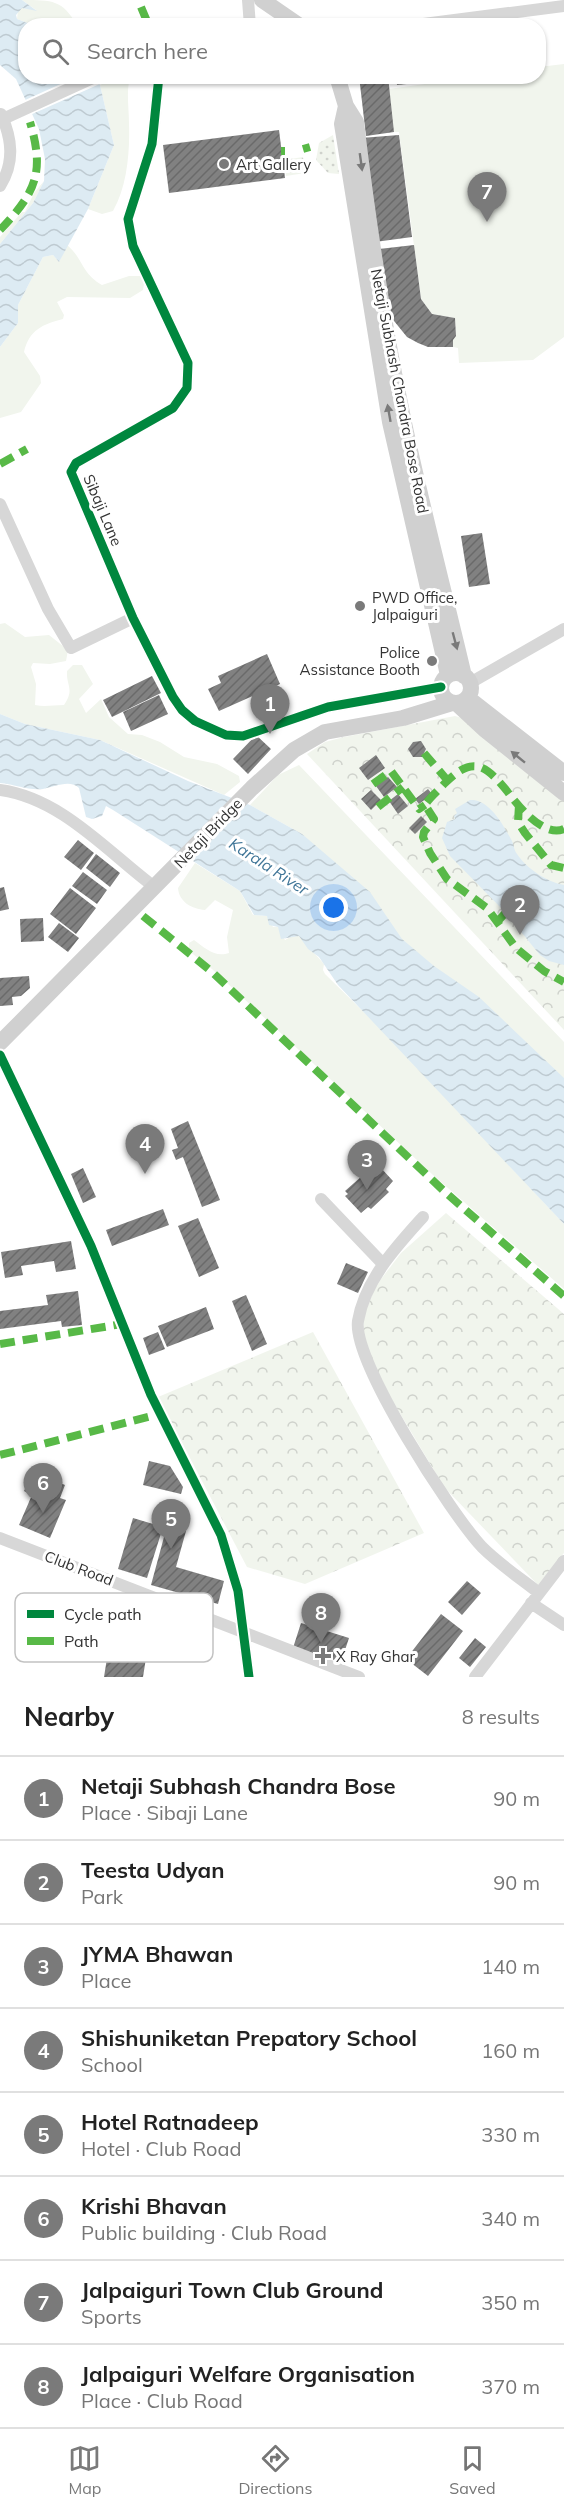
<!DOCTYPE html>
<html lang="en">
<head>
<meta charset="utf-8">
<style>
  :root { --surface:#fff; --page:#f2f2f2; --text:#222; --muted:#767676; --line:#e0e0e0; --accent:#7a7a7a }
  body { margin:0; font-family:Mulish,sans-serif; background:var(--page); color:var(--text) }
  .you { position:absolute; left:334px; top:908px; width:21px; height:21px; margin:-15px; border:4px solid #fff; border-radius:50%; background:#1a73e8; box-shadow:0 0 0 9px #1a73e833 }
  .badge { display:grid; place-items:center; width:39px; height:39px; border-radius:50%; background:var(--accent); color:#fff; font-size:20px; font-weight:700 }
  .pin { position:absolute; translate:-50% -50px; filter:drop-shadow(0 2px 3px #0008) }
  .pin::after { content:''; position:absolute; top:32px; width:21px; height:18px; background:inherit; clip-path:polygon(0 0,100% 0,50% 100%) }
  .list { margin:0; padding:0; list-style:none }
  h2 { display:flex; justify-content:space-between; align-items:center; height:78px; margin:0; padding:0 24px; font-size:26px }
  h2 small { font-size:20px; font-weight:400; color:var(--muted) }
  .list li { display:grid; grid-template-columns:39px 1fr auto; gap:18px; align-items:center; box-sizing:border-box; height:84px; padding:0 24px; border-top:2px solid var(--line) }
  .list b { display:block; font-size:22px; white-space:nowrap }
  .list p { margin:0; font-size:20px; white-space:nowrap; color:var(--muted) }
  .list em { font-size:20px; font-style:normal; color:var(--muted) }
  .icon { flex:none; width:33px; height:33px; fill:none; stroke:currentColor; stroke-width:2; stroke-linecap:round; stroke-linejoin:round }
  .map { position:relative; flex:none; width:564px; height:1677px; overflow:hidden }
  .search { position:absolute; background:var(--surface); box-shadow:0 2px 4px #0004; left:18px; right:18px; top:18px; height:66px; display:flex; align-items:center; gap:15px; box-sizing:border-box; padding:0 21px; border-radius:24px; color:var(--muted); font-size:22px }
  .sheet { height:750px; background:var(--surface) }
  nav { display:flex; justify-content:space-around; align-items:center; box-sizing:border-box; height:84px; border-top:2px solid var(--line); background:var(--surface); font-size:16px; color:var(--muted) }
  nav a { display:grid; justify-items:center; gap:3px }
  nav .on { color:var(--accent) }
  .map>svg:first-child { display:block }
  .grass { fill:#f1f5ed }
  .forest { fill:url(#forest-crowns) }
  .garden { fill:url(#garden-dots) }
  .water { fill:url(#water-waves) }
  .pier { fill:#fff }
  .building { fill:url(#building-hatch) }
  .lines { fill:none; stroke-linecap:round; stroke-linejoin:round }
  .street { stroke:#d7d7d7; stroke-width:12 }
  .secondary { stroke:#d0d0d0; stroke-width:16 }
  .quiet { stroke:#58b947; stroke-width:8; stroke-dasharray:15 8; stroke-linecap:butt }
  .cycleway-casing { stroke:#fff; stroke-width:13 }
  .cycleway { stroke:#00873e; stroke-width:9 }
  .oneway { fill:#7a7a7a }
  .poi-dot { fill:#7a7a7a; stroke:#fff; stroke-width:2 }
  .labels { text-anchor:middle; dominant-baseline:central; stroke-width:6; stroke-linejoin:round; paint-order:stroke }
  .poi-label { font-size:15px; fill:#333; stroke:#fff; text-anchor:start }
  .street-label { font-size:15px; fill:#333; stroke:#fff }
  .water-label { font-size:16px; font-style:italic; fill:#3f7597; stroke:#fff }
  .key { fill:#fff; stroke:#c2c2c2; stroke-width:1.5 }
  .key-label { font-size:16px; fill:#333 }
</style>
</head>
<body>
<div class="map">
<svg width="564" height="1677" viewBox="0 0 564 1677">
  <defs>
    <pattern id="forest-crowns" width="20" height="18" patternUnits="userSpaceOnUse" patternTransform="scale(1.5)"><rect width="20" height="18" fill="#f1f5ed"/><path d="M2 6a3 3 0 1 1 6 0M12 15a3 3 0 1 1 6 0" fill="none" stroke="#cfd2cc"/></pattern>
    <pattern id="garden-dots" width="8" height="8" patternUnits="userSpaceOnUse" patternTransform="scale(1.5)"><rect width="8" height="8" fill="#f1f5ed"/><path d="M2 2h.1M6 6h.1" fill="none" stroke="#cfd2cc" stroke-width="1.8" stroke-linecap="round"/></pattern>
    <pattern id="water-waves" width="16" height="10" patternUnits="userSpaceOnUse" patternTransform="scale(1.5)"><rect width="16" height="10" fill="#ddebf3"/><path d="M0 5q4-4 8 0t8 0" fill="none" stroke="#becad1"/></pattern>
    <pattern id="building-hatch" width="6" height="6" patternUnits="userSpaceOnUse" patternTransform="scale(1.5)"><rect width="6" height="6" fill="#818181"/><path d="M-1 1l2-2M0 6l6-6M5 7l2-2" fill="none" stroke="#6a6a6a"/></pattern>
  </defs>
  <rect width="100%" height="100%" fill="#fff"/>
  <path class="grass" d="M22,0C53,0 62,0 77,25H33L17,19L18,10L22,8L36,10Z
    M564,64V337L533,360L459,363L458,348L453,347V340L456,336L455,318L432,314L421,299L399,132H394L389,89L475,77L538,76L539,67Z
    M117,77H130C126,93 129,107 129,124C130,152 127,187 113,211L102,214L88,209L114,145L100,85Z
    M44,181L33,203L0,244V237L22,212H25L34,193Z
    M67,245C83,258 81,273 102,285L129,276H141L144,284L143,290L130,298L67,297L57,302L64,315L63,319C43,324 29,330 24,352L40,376L41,383L21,412L0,418V347L18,323V305L43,257L53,255L59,262Z
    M5,623L25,637L49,635L68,650L66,661L50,664L33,663L31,667L36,684L35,705C45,707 53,705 64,705C75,689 66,686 67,671L73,665H82L93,684L79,699L86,713L101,699L109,717L128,734L142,735L160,742L184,757L217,764L239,776L240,782L224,795L100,740L25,724L0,714V624Z
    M299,765L564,1042V1091L439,979L302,834L250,805L278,775Z
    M195,863L240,891L253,915L267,916L273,927H278L285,940L294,935L299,936L324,964L323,970L325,974L387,1035L564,1224V1289L433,1175L212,969L189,951V943L194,940C205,948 215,958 229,953L227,937L233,910L215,900L205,910C192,909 179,902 178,888Z"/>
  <path class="forest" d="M455,716L462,718L564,800V1030L307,754L325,742L344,737Z
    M446,1213L564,1314V1553L538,1585L444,1487L386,1390L365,1344L363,1318L375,1287L401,1253Z
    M313,1332L424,1533L305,1584L247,1567L158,1397Z"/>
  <path class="garden" d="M333,135L339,174L328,173L316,160L319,143Z
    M303,157L305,173L286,176L284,160Z"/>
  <path class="water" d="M0,0H22L37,11L22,8L16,15L17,19L33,25L26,26V76L93,77L100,85L114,145L88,209L59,262L53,255L43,257L18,305V323L0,347V244L33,203L44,181L45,159L39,129L16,79L0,65Z
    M0,714L25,724L100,740L188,781L250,805L302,834L370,892L402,939L434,966L479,997L564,1078V1224L338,985L319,957L308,949L299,936L281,939L278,927L269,925L267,916L254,915L240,891L113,810L106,806L102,816L92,819L86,817L79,788C70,779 54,787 43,789C29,791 14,784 0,783Z
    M470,800C489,798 504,826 512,841C514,846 514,850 517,854C527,869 547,882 564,885V965L549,961L540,955L504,911L450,856L442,838L447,822L455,819L454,816L457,813L455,809Z"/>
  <path class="pier" d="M97,76L102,83L30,115L23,101L76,77Z"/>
  <path class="building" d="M359,76H388L394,132L366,136Z
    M396,76H445V80L397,85Z
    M279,130L285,178L169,193L163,145Z
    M399,135L412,237L375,242L361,138Z
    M414,245L421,299L432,314L455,318L456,336L453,340V347H428L418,343L407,337L390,316L379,249Z
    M482,533L490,584L469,587L461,536Z
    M267,654L280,684L219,711L208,689L221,683L218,676Z
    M152,676L161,693L112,717L103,700Z
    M159,695L168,714L131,731L123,712Z
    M256,735L271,749L248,774L233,759Z
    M421,741L426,749L422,757H413L408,749L413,742Z
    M376,755L385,768L368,780L359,768Z
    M388,777L397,787L384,797L376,786Z
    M428,789L432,794L419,804L415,799Z
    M371,790L381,800L371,810L361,799Z
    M398,794L408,806L398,814L389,801Z
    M421,816L427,822L415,834L409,828Z
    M78,840L94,853L81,870L64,857Z
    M96,854L120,873L110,887L86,868Z
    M83,872L107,890L97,904L72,886Z
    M4,887L9,909L0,911V888Z
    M70,888L96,908L76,934L50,914Z
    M43,918L44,941L21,942L20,919Z
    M59,923L79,938L68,952L48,937Z
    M29,976L30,988L21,996L12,997L13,1005L0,1006V978Z
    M188,1121L220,1200L202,1207L183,1157L176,1160L172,1150L178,1148L171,1129Z
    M83,1168L96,1197L83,1203L71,1174Z
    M371,1168L376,1173L381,1168L393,1181L386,1189L389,1192L371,1209L368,1207L361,1213L345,1196L348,1194L345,1191Z
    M163,1209L169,1225L112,1246L106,1230Z
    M198,1218L219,1268L199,1277L178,1226Z
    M71,1241L76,1269L56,1272L54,1261L21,1266L23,1275L5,1278L1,1252Z
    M346,1263L368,1272L358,1293L337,1284Z
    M78,1291L82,1325L62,1327L61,1321L0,1329V1311L48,1305L46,1295Z
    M246,1295L267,1344L252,1351L232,1301Z
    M206,1307L214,1329L167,1347L158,1326Z
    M158,1332L165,1349L149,1355L143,1338Z
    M149,1461L170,1466L183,1487L181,1494L143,1485Z
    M55,1481L65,1485L60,1498L66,1500L50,1538L19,1525L32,1495L24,1491L28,1483L40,1488L42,1483L53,1487Z
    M133,1518L163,1527L147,1578L118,1569Z
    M167,1526L186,1531L176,1567L224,1581L218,1604L151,1585Z
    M467,1581L481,1593L462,1615L448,1602Z
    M441,1614L463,1631L428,1676L406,1659Z
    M301,1623L349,1638L341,1662L293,1648Z
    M475,1638L486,1647L470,1667L459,1658Z
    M108,1652L146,1658L143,1677H104Z"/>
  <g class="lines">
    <path class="street" d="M248,0L250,26
      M408,26L564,6
      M159,76L152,144L128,219L133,246L188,363L187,388L173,408L76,463L71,472L133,618L173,697L182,710L195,721L226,735L243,736L328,707L441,687
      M3,119L97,76
      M0,186C15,162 12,139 1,114
      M0,504L48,609L71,648L133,618
      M470,683L564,629
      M0,790C59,798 103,847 148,882
      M0,1055L91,1246L151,1395L221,1535L238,1591L249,1677
      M321,1199L383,1264
      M423,1217C396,1247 365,1280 358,1321C352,1361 452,1515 482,1547C499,1564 520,1578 539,1593
      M0,1538L359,1677
      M531,1603L564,1625
      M475,1677L564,1561"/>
    <path class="secondary" d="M262,0L300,26
      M337,76L346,106L356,122C368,223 383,324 404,423C422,508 444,591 464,676
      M346,106L342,124L390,422L448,675
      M441 688a15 15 0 1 1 30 0a15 15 0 1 1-30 0Z
      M468,698L564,773
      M456,703L484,729L564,793
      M0,1043L252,788L294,750L325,732L403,718L452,703"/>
    <path class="quiet" d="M141,7L149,26
      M303,149L310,147
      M281,151H285
      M0,230C36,192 45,173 30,122
      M0,464L27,449
      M424,753L448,781
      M373,784L391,771L419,809L425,805
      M519,805L518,822L525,833L551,865L564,868
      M378,807L403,787
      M564,829C544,838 518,806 507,791C484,763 472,756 444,784C438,791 430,797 425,805L434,819L424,832L423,837L430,853L447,879L487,908L516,948L544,971L564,982
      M143,916L211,971L445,1192L564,1296
      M498,921L520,897
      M0,1344L122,1324
      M0,1455L152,1416"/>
    <defs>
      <path id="cycleway" d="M159,76L152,144L128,219L133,246L188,363L187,388L173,408L76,463L71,472L133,618L173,697L182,710L195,721L226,735L243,736L328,707L441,687
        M0,1055L91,1246L151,1395L221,1535L238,1591L249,1677"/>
    </defs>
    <use href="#cycleway" class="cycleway-casing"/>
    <use href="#cycleway" class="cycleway"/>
  </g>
  <defs><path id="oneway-solid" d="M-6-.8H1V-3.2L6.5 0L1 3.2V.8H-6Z" transform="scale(1.5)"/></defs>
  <g class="oneway">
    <use href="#oneway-solid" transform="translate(361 162) rotate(82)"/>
    <use href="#oneway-solid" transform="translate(389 413) rotate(-100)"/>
    <use href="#oneway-solid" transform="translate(455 641) rotate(75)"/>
    <use href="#oneway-solid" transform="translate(518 757) rotate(-141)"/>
  </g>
  <g class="poi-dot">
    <circle cx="224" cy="164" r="6"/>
    <circle cx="360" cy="606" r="6"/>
    <circle cx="432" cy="661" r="6"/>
    <path d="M320 1647h6v6h6v6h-6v6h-6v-6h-6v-6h6z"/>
  </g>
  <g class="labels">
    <g class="poi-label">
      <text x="236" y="164">Art Gallery</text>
      <text x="372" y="597">PWD Office,<tspan x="372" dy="17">Jalpaiguri</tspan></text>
      <text x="420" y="652" text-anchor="end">Police<tspan x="420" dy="17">Assistance Booth</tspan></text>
      <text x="336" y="1656">X Ray Ghar</text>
    </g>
    <g class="street-label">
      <text transform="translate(400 391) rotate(79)">Netaji Subhash Chandra Bose Road</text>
      <text transform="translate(103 510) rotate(67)">Sibaji Lane</text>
      <text transform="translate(208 833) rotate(-46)">Netaji Bridge</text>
      <text transform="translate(79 1568) rotate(21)">Club Road</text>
    </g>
    <g class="water-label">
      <text transform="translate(269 866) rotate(33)">Karala River</text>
    </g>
  </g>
  <rect x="15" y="1593" width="198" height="69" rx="9" class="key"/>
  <rect x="27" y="1610" width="27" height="8" fill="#00873e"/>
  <rect x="27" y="1637" width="27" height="8" fill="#58b947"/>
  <g class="key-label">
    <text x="64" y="1620">Cycle path</text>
    <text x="64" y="1647">Path</text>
  </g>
</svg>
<div class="you"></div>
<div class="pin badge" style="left:270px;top:734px">1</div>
<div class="pin badge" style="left:520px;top:935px">2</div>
<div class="pin badge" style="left:367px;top:1190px">3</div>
<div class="pin badge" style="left:145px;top:1174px">4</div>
<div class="pin badge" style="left:171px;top:1549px">5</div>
<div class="pin badge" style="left:43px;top:1513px">6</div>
<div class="pin badge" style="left:487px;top:222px">7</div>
<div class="pin badge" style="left:321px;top:1643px">8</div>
<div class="search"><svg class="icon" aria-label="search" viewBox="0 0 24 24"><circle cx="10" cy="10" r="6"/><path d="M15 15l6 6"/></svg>Search here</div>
</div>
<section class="sheet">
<h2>Nearby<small>8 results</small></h2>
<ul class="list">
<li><span class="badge">1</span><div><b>Netaji Subhash Chandra Bose</b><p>Place · Sibaji Lane</p></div><em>90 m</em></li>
<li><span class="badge">2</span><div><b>Teesta Udyan</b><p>Park</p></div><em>90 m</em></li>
<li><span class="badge">3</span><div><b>JYMA Bhawan</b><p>Place</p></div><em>140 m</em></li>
<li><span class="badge">4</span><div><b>Shishuniketan Prepatory School</b><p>School</p></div><em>160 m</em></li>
<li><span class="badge">5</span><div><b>Hotel Ratnadeep</b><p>Hotel · Club Road</p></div><em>330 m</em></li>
<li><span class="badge">6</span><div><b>Krishi Bhavan</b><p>Public building · Club Road</p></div><em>340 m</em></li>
<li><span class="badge">7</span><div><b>Jalpaiguri Town Club Ground</b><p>Sports</p></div><em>350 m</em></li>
<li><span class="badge">8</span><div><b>Jalpaiguri Welfare Organisation</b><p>Place · Club Road</p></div><em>370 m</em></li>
</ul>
</section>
<nav>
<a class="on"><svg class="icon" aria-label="map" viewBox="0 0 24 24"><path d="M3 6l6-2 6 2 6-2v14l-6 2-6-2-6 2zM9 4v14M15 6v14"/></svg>Map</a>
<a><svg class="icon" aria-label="directions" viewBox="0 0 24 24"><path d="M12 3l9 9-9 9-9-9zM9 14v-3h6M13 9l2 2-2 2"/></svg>Directions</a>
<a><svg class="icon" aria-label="saved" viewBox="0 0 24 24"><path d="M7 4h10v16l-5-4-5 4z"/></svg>Saved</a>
</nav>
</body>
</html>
